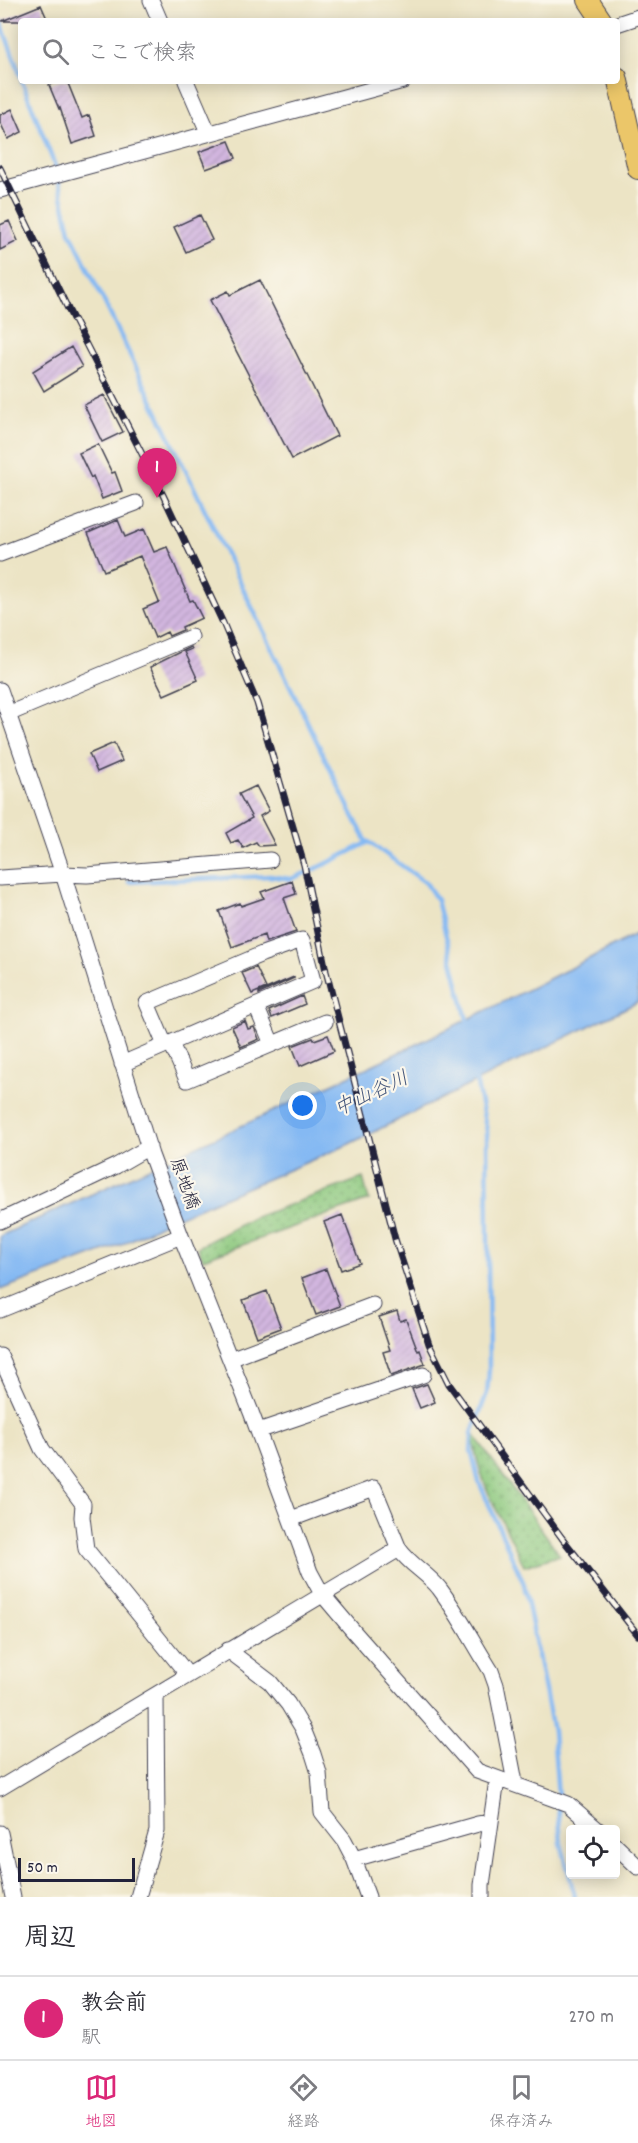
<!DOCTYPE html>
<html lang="ja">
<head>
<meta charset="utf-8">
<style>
  :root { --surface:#fff; --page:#f7f7f7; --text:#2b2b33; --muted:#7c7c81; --line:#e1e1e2; --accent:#db2777 }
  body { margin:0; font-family:Dekko,"Klee One",sans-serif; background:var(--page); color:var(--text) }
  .controls { position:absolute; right:18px; bottom:18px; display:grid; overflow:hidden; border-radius:6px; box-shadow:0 3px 15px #0003 }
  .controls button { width:54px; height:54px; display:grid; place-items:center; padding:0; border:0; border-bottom:2px solid var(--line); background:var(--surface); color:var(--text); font:30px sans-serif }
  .scale { position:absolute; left:18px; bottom:15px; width:117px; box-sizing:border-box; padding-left:6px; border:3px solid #22223b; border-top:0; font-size:16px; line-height:21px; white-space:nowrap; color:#22223b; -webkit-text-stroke:4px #fbf7ec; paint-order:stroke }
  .you { position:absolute; left:303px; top:1106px; width:21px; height:21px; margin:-15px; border:4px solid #fff; border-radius:50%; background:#1a73e8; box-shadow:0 0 0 9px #1a73e833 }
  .badge { display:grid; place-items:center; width:39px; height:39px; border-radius:50%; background:var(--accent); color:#fff; font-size:20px; font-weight:700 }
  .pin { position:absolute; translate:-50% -50px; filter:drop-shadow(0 2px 3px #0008) }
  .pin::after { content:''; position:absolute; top:32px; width:21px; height:18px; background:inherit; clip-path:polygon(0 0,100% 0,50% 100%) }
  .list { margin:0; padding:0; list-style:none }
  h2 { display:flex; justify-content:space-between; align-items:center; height:78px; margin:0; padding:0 24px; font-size:26px }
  h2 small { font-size:20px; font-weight:400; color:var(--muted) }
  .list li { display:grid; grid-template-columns:39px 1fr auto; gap:18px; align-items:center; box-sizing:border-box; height:84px; padding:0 24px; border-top:2px solid var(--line) }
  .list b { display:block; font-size:22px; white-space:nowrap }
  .list p { margin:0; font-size:20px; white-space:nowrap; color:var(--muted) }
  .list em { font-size:20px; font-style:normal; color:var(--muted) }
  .icon { flex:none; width:33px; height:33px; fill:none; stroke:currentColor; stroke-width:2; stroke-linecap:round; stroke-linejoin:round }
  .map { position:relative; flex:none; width:638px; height:1897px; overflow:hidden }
  .search { position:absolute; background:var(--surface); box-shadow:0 3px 15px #0003; left:18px; right:18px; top:18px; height:66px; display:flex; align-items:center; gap:15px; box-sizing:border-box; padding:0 21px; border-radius:6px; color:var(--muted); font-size:22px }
  .sheet { height:162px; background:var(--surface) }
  nav { display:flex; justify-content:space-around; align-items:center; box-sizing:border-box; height:84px; border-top:2px solid var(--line); background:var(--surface); font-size:16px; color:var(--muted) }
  nav a { display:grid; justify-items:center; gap:3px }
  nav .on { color:var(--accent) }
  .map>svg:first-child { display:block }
  .grass { fill:url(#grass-dots); stroke:#56755c; stroke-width:1.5 }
  .water { fill:#85b9f3; stroke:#546e97; stroke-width:1.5 }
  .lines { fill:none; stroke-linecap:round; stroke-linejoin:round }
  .stream { stroke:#85b9f3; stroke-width:4.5 }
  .building { fill:url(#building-hatch) }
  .minor-casing { stroke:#403f50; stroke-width:17 }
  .major-casing { stroke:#403f50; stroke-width:22 }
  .minor { stroke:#fff; stroke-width:15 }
  .major { stroke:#ebc669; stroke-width:20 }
  .rail-casing { stroke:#22223b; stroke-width:7 }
  .rail { stroke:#fbf7ec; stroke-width:4.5; stroke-dasharray:14; stroke-linecap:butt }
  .labels { text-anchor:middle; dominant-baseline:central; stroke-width:4.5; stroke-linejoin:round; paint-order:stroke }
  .street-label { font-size:18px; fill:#22223b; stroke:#fbf7ec }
  .water-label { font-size:20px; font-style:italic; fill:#45577b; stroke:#fbf7ec }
</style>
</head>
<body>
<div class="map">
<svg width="638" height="1897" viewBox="0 0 638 1897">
  <defs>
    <pattern id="grass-dots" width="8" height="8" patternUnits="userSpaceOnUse" patternTransform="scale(1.5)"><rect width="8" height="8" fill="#8bc87d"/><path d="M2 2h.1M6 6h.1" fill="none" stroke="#71a268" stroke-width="1.8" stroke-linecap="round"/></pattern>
    <pattern id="building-hatch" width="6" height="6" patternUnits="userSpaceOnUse" patternTransform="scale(1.5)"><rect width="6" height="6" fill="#d2b6df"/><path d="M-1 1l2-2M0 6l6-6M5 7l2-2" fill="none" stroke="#b49cc0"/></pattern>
  </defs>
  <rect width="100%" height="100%" fill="#fbf7ec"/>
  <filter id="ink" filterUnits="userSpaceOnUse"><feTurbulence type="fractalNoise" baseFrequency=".0167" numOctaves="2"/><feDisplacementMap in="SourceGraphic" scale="12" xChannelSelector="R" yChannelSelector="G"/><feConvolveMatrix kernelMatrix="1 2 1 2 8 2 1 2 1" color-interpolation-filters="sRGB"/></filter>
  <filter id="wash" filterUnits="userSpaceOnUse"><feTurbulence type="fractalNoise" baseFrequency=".008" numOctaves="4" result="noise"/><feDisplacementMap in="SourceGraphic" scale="24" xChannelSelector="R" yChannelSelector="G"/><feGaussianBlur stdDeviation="1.35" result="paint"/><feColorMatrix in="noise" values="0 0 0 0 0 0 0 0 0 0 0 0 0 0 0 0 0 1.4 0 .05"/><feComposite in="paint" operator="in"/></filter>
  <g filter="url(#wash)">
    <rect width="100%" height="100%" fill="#ece4c5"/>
    <path class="grass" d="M363,1178L369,1200L203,1259L198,1247L253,1218Z
      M475,1436L560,1555L524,1566C504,1520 480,1489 473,1438Z"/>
    <path class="water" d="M638,933V1002L345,1146L166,1222L121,1245L0,1290V1236C214,1138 430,1043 638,933Z"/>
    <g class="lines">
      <path class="stream" d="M0,20L21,77
        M22,81L55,166L70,231L351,812L366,840L426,883L437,900L468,1024
        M129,882L270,876L291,879L322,866L369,842
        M475,1076L487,1131L489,1371L487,1393L472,1433L471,1451L479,1482L524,1584L553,1731L558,1796
        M558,1805L561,1843L575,1897"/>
    </g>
    <g id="blocks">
      <path class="building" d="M41,5L48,21H2Z
        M60,81H67L82,118L89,115L96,136L72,144L60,108L59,109L49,85Z
        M12,109L22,132L8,139L0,122V115Z
        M229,141L236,158L206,169L199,152Z
        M200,215L212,240L186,252L174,227Z
        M9,221L18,241L0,250V225Z
        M260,280L337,436L292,459L210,300L228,291L230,295Z
        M71,347L82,367L44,391L33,371Z
        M104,395L123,432L102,442L84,405Z
        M98,444L112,473L115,472L122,491L102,499L93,476L91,478L79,453Z
        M118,520L125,537L144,529L154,552L167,547L190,601L193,600L202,618L182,627L183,630L169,636L167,632L155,638L143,609L159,602L140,556L104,571L88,533Z
        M191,647L192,649L185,652L198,680L164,695L150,667Z
        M114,743L122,761L97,772L89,754Z
        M256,786L269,811L260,816L275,845L259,846L256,842L243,848L238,840L231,843L226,833L252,818L239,794Z
        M292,881L296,894L284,898L296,932L266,942L264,935L232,947L219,911L240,903L241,906L264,898L261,892Z
        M256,967L266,988L252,994L242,973Z
        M294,977V978L259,994V992Z
        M302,996L305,1004L272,1018L269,1011Z
        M245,1021L248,1029L254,1027L259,1039L241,1047L232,1027Z
        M328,1035L334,1051L300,1066L292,1046L313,1038L314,1040Z
        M342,1215L360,1263L341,1270L324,1222Z
        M326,1269L340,1306L316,1315L302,1278Z
        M267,1291L281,1328L257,1337L243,1300Z
        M397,1311L400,1321L406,1319L418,1351L420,1350L425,1364L391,1376L383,1352L390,1350L379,1317Z
        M427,1384L435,1402L420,1408L412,1389Z"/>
    </g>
  </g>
  <g filter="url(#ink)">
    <use href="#blocks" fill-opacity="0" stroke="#403f50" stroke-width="1.5"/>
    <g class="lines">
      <defs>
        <path id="minor" d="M151,0L160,21
          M617,24L638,17
          M186,81L208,132
          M0,190L403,81
          M0,554L136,503
          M0,690L63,874L151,1155L181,1236L251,1412L310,1572L322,1594L355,1633L477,1771L568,1804L598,1830
          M8,714L191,637
          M0,878L63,874L87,875L270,860
          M256,1006L272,1044
          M171,1043L187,1080L325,1022
          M122,1064L313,981L302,940L262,954L147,1003L165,1045
          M0,1221L116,1166L149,1147
          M0,1310L181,1236
          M0,1356L42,1449L83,1504L82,1517L86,1549L188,1675
          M230,1359L373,1305
          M258,1431L423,1375
          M291,1519L374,1488L399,1549C409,1564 427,1573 439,1588C458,1613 474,1644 491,1671L496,1685L514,1777V1784
          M228,1650L270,1682L288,1704L303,1729L313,1754L319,1773L322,1812L344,1840L354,1859
          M0,1788L399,1549
          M0,1833L13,1897
          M616,1846L638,1867
          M138,1897L157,1831L156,1695
          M368,1897L354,1859L478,1824L491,1822
          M482,1897V1885L497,1780"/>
        <path id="major" d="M588,0L602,21
          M617,77L638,169"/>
      </defs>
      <use href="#minor" class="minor-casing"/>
      <use href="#major" class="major-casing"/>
      <use href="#minor" class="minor"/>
      <use href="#major" class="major"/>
      <defs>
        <path id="rail" d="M0,168L69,311L163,495L223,623L257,703L304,865L326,971L395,1239L429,1344L449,1384L562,1538L638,1635"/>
      </defs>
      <use href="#rail" class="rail-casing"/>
      <use href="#rail" class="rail"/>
    </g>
  </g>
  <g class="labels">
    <g class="street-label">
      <text transform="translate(183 1184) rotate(70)">原地橋</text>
    </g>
    <g class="water-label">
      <text transform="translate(372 1095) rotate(-25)">中山谷川</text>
    </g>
  </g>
</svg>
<div class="controls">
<button><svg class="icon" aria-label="locate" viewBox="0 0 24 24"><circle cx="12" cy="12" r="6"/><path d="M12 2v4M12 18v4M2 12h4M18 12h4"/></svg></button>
</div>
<div class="scale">50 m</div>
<div class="you"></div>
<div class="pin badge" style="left:157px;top:498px">1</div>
<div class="search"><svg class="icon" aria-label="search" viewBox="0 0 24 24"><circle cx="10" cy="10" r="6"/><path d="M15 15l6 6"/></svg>ここで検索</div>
</div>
<section class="sheet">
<h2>周辺<small></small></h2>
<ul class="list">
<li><span class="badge">1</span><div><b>教会前</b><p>駅</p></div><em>270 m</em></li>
</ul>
</section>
<nav>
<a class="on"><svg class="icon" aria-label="map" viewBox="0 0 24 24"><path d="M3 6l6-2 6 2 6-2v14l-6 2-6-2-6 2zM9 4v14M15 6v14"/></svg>地図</a>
<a><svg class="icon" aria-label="directions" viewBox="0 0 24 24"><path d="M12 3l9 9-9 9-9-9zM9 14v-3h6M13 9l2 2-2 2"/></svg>経路</a>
<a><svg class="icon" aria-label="saved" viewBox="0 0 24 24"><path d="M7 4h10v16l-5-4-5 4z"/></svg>保存済み</a>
</nav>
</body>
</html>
